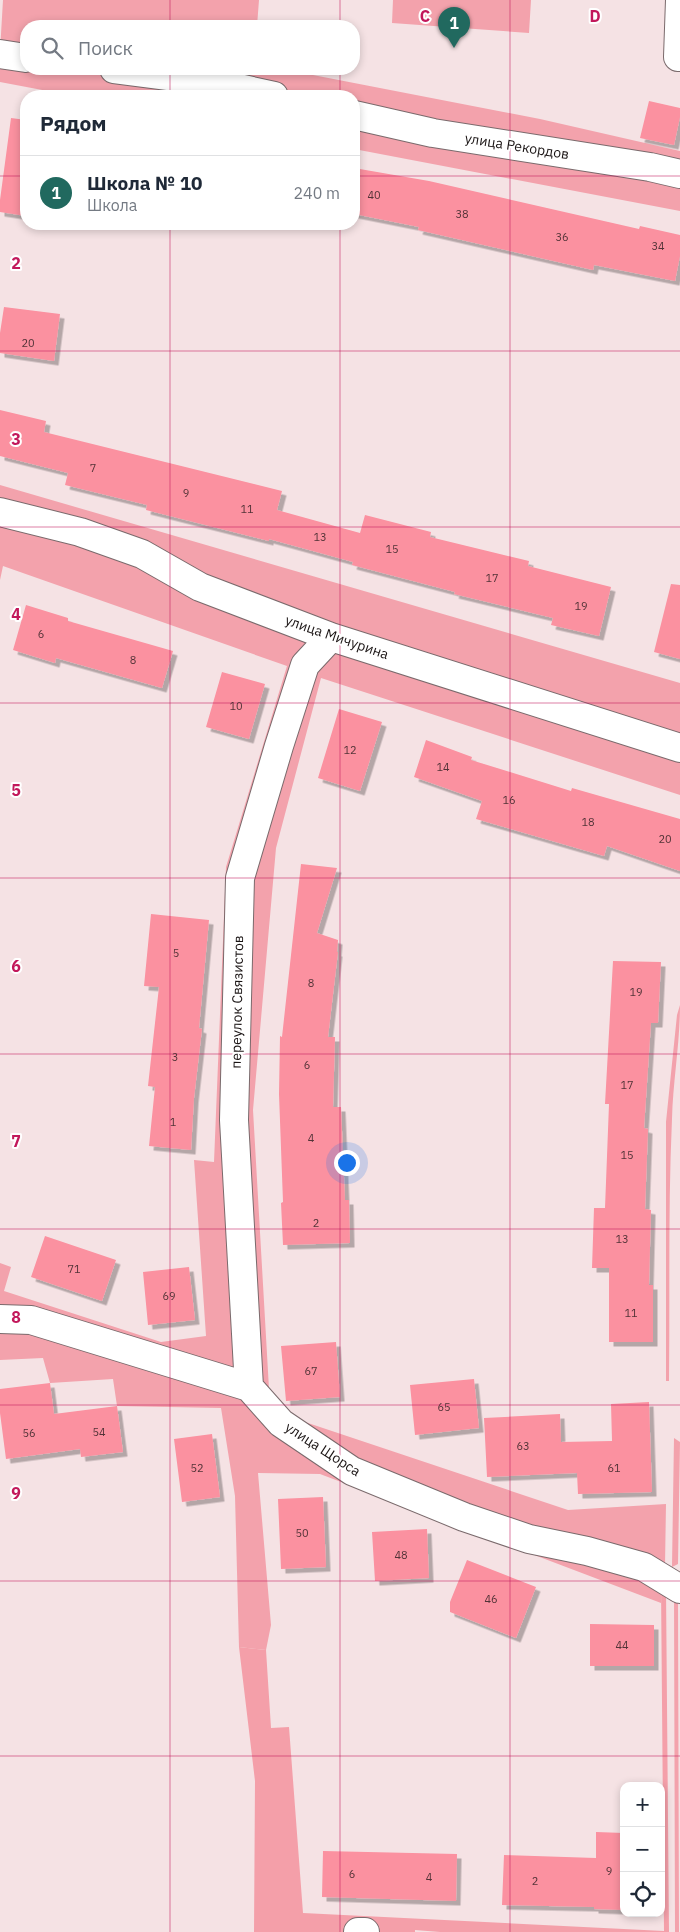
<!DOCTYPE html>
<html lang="ru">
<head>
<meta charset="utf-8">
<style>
  :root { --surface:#fff; --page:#f2f2f3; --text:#1f2937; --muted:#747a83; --line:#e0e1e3; --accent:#21695f }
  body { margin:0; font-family:"IBM Plex Sans",sans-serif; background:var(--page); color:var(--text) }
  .controls { position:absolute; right:15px; bottom:15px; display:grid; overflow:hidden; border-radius:10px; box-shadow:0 2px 8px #0003 }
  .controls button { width:45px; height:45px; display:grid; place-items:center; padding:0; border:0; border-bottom:1px solid var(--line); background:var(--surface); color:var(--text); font:25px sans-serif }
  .you { position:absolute; left:346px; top:1162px; width:18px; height:18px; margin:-12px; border:4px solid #fff; border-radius:50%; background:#1a73e8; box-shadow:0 0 0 8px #1a73e833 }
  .badge { display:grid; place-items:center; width:32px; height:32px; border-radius:50%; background:var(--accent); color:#fff; font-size:16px; font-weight:700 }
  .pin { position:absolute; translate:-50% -41px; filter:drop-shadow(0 1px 2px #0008) }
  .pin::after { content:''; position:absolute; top:26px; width:18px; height:15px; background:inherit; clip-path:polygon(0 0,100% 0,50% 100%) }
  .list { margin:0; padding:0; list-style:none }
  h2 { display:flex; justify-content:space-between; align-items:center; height:65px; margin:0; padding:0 20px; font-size:21px }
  h2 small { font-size:16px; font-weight:400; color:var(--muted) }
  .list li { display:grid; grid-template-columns:32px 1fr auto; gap:15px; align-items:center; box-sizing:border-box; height:75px; padding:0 20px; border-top:1px solid var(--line) }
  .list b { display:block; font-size:19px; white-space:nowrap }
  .list p { margin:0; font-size:16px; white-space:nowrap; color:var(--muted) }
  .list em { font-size:16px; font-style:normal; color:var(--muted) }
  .icon { flex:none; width:28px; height:28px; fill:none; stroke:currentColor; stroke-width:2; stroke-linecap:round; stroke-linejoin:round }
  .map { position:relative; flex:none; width:680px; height:1932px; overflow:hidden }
  .search { position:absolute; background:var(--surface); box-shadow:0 2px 8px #0003; left:20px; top:20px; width:340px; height:55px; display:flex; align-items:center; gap:12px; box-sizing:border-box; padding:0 18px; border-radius:20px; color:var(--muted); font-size:19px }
  .panel { position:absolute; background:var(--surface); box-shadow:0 2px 8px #0003; left:20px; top:90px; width:340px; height:140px; border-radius:20px }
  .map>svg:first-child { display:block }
  .green { fill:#f3a2ac }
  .forest { fill:#f49fa9 }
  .building { fill:#fb91a0; filter:url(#shadow) }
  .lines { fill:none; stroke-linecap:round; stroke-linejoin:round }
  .minor-casing { stroke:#7a6a6c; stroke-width:30 }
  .minor { stroke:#fff; stroke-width:28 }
  .grid { fill:none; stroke:#c2185b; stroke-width:1; stroke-opacity:0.55 }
  .labels { text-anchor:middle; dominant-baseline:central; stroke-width:4; stroke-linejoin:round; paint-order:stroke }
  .number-label { font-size:11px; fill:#523337 }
  .street-label { font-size:14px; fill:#1a1414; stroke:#fff }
  .grid-label { font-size:16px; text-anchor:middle; font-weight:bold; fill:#c2185b; stroke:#fff; stroke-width:4; stroke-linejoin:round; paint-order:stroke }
</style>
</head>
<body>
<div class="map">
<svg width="680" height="1932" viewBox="0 0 680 1932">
  <defs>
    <filter id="shadow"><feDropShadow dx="4.5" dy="4.5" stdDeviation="0" flood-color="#0004"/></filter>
  </defs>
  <rect width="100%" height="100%" fill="#f5e2e4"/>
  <path class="green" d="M3,0H259L257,26H26V54L0,51Z
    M393,0H531L529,33L392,23Z
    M0,61L26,69H67L205,85L252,96H74L0,82Z
    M158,69H282L540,119L680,151V169L354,110V96H298L207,74Z
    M354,121L680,180V211L354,149Z
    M0,485L680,683V739L333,630L0,507Z
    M0,519L78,538L318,642L236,878L242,1379L0,1312V1263L11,1267L4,1291L161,1342L206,1336L194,1160L214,1162L226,867L287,666L3,566L0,580Z
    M332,647L680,757V795L321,678L276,848L253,1110L269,1389L290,1417L568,1510L666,1504L665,1566L646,1558L529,1532L464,1511L354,1466L284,1419L253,1384L240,1119L246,881L311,673Z
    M680,1005C680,1043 673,1081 672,1119C668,1206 670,1294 669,1381H666V1122L677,1015Z
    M0,1328H30L246,1394L276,1428L661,1586V1603L320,1474L258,1473L271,1625L266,1650L239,1647L235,1496L221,1408L117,1406L113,1379L50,1383L43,1358L0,1360Z
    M674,1438L680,1442L678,1564L672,1567Z
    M674,1592L678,1596L679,1932H675Z"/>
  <path class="forest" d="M661,1586L666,1589L669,1932H440L415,1930V1932H254L255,1781L239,1647L266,1650L271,1728L289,1727L303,1913L664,1931Z"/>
  <path class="building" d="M649,101L680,108V117L674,145L640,138Z
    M11,118L26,120V216L0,212V200Z
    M354,168L429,181L639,229L640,226L680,235V256L675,281L594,265L593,270L418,230L419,227L354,214Z
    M4,307L60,314L54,361L0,353V333Z
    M0,410L46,421L44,432L282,491L277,510L360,533L365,515L431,532L430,537L529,561L528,566L611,587L599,636L551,625L553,618L454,594L455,592L352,565L353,562L269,539V541L146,510L147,505L65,485L68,473L0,456Z
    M671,584L680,585V659L654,652Z
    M26,605L68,618V621L173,651L162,688L56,658L55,663L13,650Z
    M222,672L265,684L249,739L206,727Z
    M339,709L382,722L360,791L318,778Z
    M426,740L472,757L471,760L571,791L572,788L680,819V871L607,846L604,856L476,819L482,801L414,777Z
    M301,864L337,868L317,933L338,940L337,952H338L328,1037H335L333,1107H341L345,1200H349L350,1243L283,1245L281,1203L283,1202L279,1094L280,1036L282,1037Z
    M151,914L209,920L199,1028L202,1029L194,1098L191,1150L149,1146L155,1087L148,1086L159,987L144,986Z
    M613,961L661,962L658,1023H651L644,1128L648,1129L645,1209L651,1210L649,1285H653V1342H609V1268H592L594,1208H605L609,1104H605Z
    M45,1236L116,1260L102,1301L31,1277Z
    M189,1267L195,1320L148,1325L143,1272Z
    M336,1342L340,1397L286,1401L281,1346Z
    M474,1379L479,1428L415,1435L410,1385Z
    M50,1383L54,1414L117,1406L123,1452L81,1457L80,1449L6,1459L0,1413V1389Z
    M649,1402L652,1492L578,1494L577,1473L487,1477L484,1418L560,1414L561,1442L612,1441L611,1404Z
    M212,1434L220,1497L182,1502L174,1439Z
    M323,1497L326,1567L281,1569L278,1499Z
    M427,1529L429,1578L375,1581L372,1532Z
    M467,1560L536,1587L516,1638L450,1612V1602Z
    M590,1624L654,1625V1666H590Z
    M596,1832L624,1833V1910L594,1909V1907L502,1905L504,1855L596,1858Z
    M323,1851L457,1854L456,1901L322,1897Z"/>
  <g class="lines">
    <defs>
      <path id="minor" d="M680,0L678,57H680
        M0,54L26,58
        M114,69L207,81L274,96
        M354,115L433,133L650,167L680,174
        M0,512L80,532L142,554L200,587L331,637L680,748
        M0,1319L31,1320L249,1387L281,1423L352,1471L464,1517L529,1539L587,1551L644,1567L680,1589
        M249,1387L234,1120L240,878L279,746L305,665L331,637
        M358,1932H365"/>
    </defs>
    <use href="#minor" class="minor-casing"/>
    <use href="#minor" class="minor"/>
  </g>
  <path class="grid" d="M170,0V26M340,0V26M510,0V1932M170,69V96M340,69V96M0,176H26M354,176H680M170,224V1932M340,224V1932M0,351H680M0,527H680M0,703H680M0,878H680M0,1054H680M0,1229H680M0,1405H680M0,1581H680M0,1756H680"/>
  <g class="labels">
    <g class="number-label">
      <text x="374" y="195">40</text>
      <text x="462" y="214">38</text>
      <text x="562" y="237">36</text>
      <text x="658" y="246">34</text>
      <text x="28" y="343">20</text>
      <text x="93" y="468">7</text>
      <text x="186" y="493">9</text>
      <text x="247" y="509">11</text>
      <text x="320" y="537">13</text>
      <text x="392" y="549">15</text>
      <text x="492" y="578">17</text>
      <text x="581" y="606">19</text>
      <text x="41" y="634">6</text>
      <text x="133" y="660">8</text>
      <text x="236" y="706">10</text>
      <text x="350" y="750">12</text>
      <text x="443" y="767">14</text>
      <text x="509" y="800">16</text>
      <text x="588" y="822">18</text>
      <text x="665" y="839">20</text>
      <text x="176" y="953">5</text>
      <text x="311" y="983">8</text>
      <text x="636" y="992">19</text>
      <text x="175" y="1057">3</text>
      <text x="307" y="1065">6</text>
      <text x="627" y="1085">17</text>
      <text x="173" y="1122">1</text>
      <text x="311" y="1138">4</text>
      <text x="627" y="1155">15</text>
      <text x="316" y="1223">2</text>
      <text x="622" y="1239">13</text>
      <text x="74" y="1269">71</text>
      <text x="169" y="1296">69</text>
      <text x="631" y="1313">11</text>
      <text x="311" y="1371">67</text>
      <text x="444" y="1407">65</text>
      <text x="99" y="1432">54</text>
      <text x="29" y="1433">56</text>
      <text x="523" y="1446">63</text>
      <text x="197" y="1468">52</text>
      <text x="614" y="1468">61</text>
      <text x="302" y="1533">50</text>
      <text x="401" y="1555">48</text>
      <text x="491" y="1599">46</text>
      <text x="622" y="1645">44</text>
      <text x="609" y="1871">9</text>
      <text x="352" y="1874">6</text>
      <text x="429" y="1877">4</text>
      <text x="535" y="1881">2</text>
    </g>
    <g class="street-label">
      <text transform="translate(517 146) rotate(9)">улица Рекордов</text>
      <text transform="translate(337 637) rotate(19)">улица Мичурина</text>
      <text transform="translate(237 1002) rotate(-89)">переулок Связистов</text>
      <text transform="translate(323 1449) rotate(33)">улица Щорса</text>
    </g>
  </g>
  <g class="grid-label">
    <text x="425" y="22">C</text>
    <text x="595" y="22">D</text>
    <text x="16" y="269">2</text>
    <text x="16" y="445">3</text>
    <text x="16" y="620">4</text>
    <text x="16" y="796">5</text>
    <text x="16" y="972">6</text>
    <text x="16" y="1147">7</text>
    <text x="16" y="1323">8</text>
    <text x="16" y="1499">9</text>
  </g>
</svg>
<div class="controls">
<button>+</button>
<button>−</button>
<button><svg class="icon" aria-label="locate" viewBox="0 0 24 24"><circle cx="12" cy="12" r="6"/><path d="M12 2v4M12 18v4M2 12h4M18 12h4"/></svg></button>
</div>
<div class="you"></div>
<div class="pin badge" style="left:454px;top:48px">1</div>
<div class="search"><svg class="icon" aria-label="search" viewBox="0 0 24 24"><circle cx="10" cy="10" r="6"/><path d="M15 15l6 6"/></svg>Поиск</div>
<section class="panel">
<h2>Рядом<small></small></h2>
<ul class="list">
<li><span class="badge">1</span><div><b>Школа № 10</b><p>Школа</p></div><em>240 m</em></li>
</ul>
</section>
</div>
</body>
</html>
